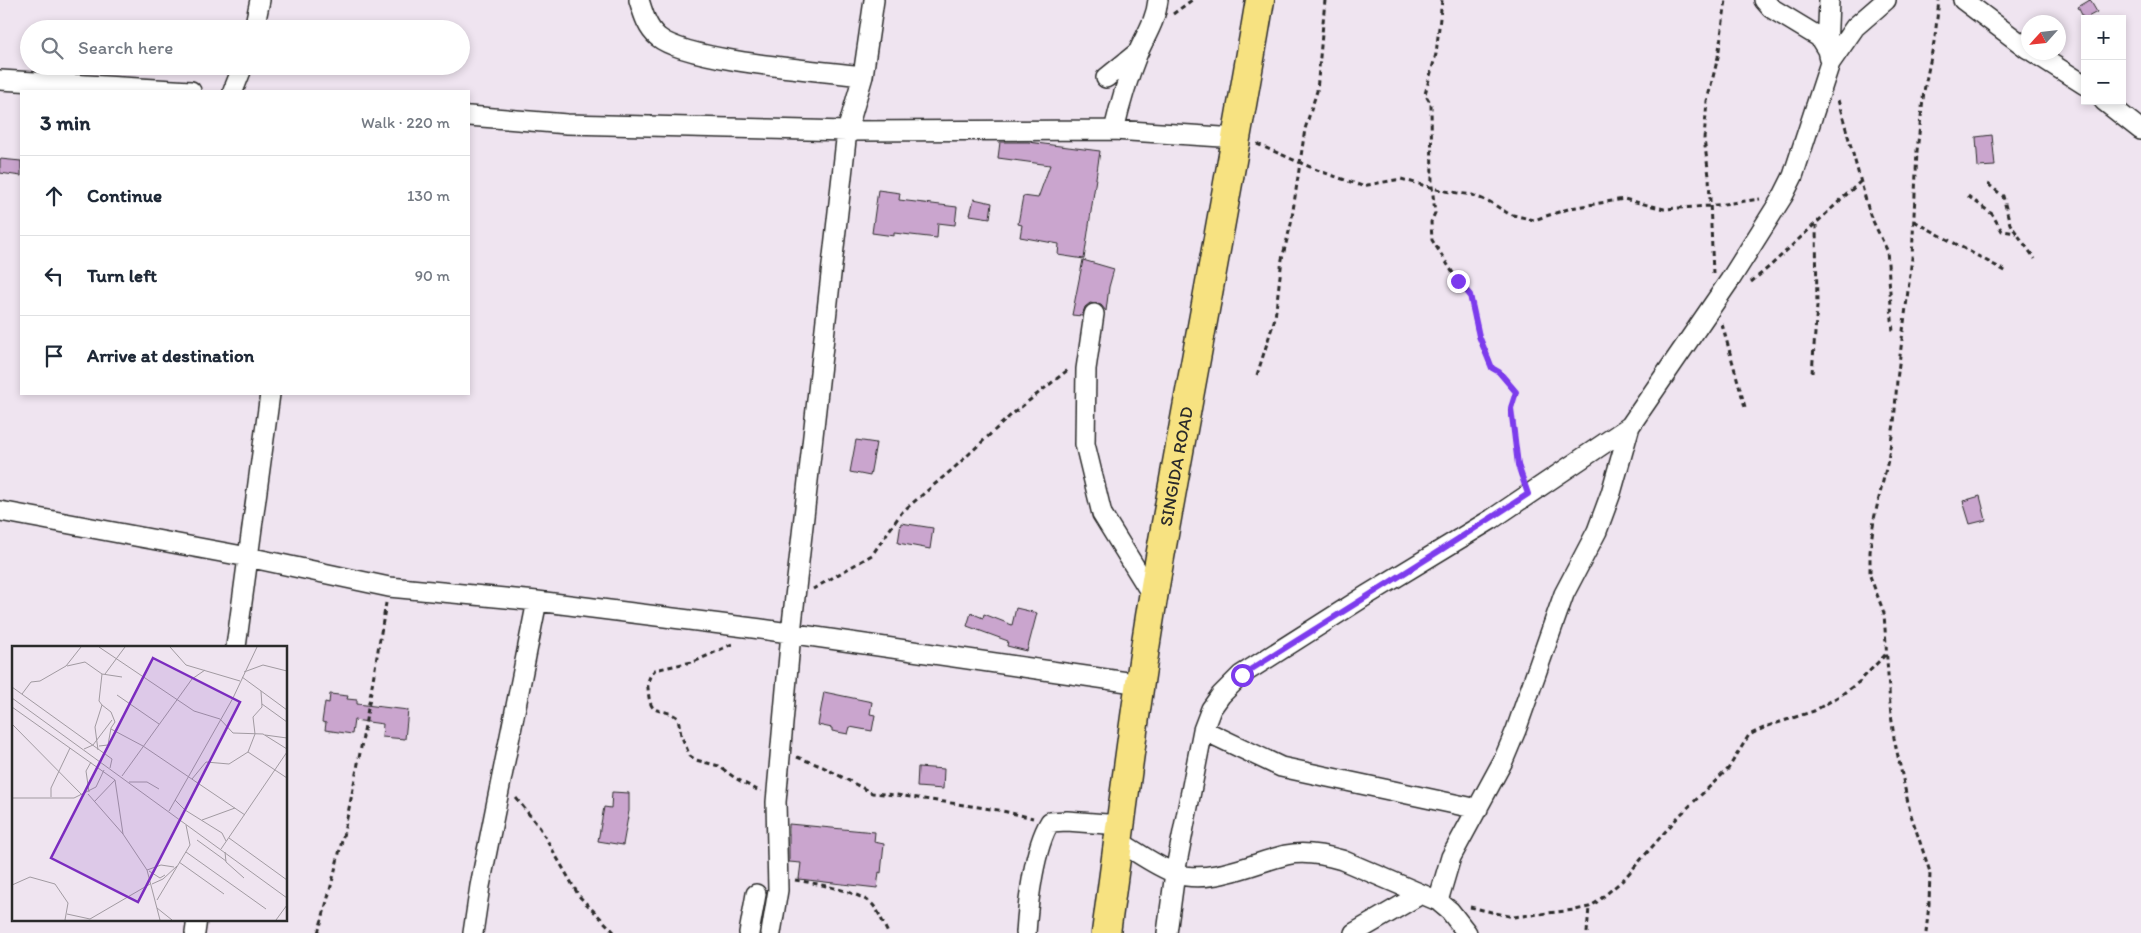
<!DOCTYPE html>
<html lang="en">
<head>
<meta charset="utf-8">
<style>
  :root { --surface:#fff; --page:#f2f2f3; --text:#1f2937; --muted:#747a83; --line:#e0e1e3 }
  body { margin:0; font-family:Itim,sans-serif; background:var(--page); color:var(--text) }
  .controls { position:absolute; right:15px; top:15px; display:grid; overflow:hidden; border-radius:0px; box-shadow:0 2px 8px #0003 }
  .controls button { width:45px; height:45px; display:grid; place-items:center; padding:0; border:0; border-bottom:1px solid var(--line); background:var(--surface); color:var(--text); font:25px sans-serif }
  .compass { position:absolute; left:2021px; top:15px; width:45px; height:45px; border-radius:50%; background:var(--surface); box-shadow:0 2px 8px #0003; rotate:243deg }
  .stop { position:absolute; width:15px; height:15px; margin:-11px; border:4px solid #7c3aed; border-radius:50%; background:#fff }
  .stop.end { background:#7c3aed; border-color:#fff; box-shadow:0 1px 5px #0008 }
  .list { margin:0; padding:0; list-style:none }
  h2 { display:flex; justify-content:space-between; align-items:center; height:65px; margin:0; padding:0 20px; font-size:21px }
  h2 small { font-size:16px; font-weight:400; color:var(--muted) }
  .list li { display:grid; grid-template-columns:32px 1fr auto; gap:15px; align-items:center; box-sizing:border-box; height:80px; padding:0 20px; border-top:1px solid var(--line) }
  .list b { display:block; font-size:19px; white-space:nowrap }
  .list em { font-size:16px; font-style:normal; color:var(--muted) }
  .icon { flex:none; width:28px; height:28px; fill:none; stroke:currentColor; stroke-width:2; stroke-linecap:round; stroke-linejoin:round }
  .map { position:relative; flex:none; width:2141px; height:933px; overflow:hidden }
  .search { position:absolute; background:var(--surface); box-shadow:0 2px 8px #0003; left:20px; top:20px; width:450px; height:55px; display:flex; align-items:center; gap:12px; box-sizing:border-box; padding:0 18px; border-radius:28px; color:var(--muted); font-size:19px }
  .panel { position:absolute; background:var(--surface); box-shadow:0 2px 8px #0003; left:20px; top:90px; width:450px; height:305px; border-radius:0px }
  .map>svg:first-child { display:block }
  .building { fill:#caa5ce; stroke:#2b2b2b }
  .lines { fill:none; stroke-linecap:round; stroke-linejoin:round }
  .minor-casing { stroke:#2b2b2b; stroke-width:22 }
  .trunk-casing { stroke:#2b2b2b; stroke-width:31 }
  .path { stroke:#2b2b2b; stroke-width:3; stroke-dasharray:5 4; stroke-linecap:butt }
  .minor { stroke:#fff; stroke-width:19 }
  .trunk { stroke:#f7e281; stroke-width:28 }
  .route { stroke:#7c3aed; stroke-width:6 }
  .labels { text-anchor:middle; dominant-baseline:central; stroke-width:4; stroke-linejoin:round; paint-order:stroke }
  .street-label { font-size:18px; fill:#2b2b2b; stroke:#fff }
  .inset-road { fill:none; stroke:#a19aa1; stroke-width:1 }
  .view { fill:#7b2cbf; fill-opacity:0.15; stroke:#7b2cbf; stroke-width:2.5 }
  .inset-edge { fill:none; stroke:#2b2b2b; stroke-width:2.5 }
</style>
</head>
<body>
<div class="map">
<svg width="2141" height="933" viewBox="0 0 2141 933">
  <rect width="100%" height="100%" fill="#efe4f0"/>
  <filter id="ink" filterUnits="userSpaceOnUse"><feTurbulence type="fractalNoise" baseFrequency=".02" numOctaves="2"/><feDisplacementMap in="SourceGraphic" scale="10" xChannelSelector="R" yChannelSelector="G"/><feConvolveMatrix kernelMatrix="1 2 1 2 8 2 1 2 1" color-interpolation-filters="sRGB"/></filter>
  <g filter="url(#ink)">
    <path class="building" d="M2090,0L2097,12L2084,19L2078,7Z
      M1992,135L1995,166L1978,167L1976,137Z
      M1000,142H1028L1100,151L1084,259L1058,255L1059,244L1020,237L1022,225L1018,224L1023,196L1038,198L1050,165L998,158Z
      M0,159L21,161V176L0,173Z
      M878,190L900,193L899,200L957,207L955,225L938,223L937,238L894,233V236L872,233Z
      M974,199L992,203L990,218L970,215Z
      M1083,260L1114,269L1109,287L1106,311L1101,305L1090,303L1085,307L1082,316L1072,315Z
      M856,440L876,443L870,476L850,472Z
      M1980,496L1986,520L1970,524L1963,501Z
      M901,523L933,528L930,549L898,543Z
      M1016,608L1037,613L1027,651L1007,646L1008,641L967,626L971,613L983,618L984,614L1012,625Z
      M824,692L872,702L870,714L875,715L872,731L850,727L848,734L832,731V728L818,725Z
      M330,694L348,696L347,699L357,700V704L408,710L405,739L382,737L383,724L354,720L352,734L325,730L326,723L322,722L325,702L329,703Z
      M918,767L944,769L943,789L917,787Z
      M612,792L629,793V811L623,845L598,841L604,807L611,808Z
      M789,824L875,832L874,842L884,844L881,873L879,872L877,888L799,879L801,863L789,862Z"/>
    <g class="lines">
      <defs>
        <path id="minor" d="M639,0C643,13 647,28 658,37C686,61 821,71 863,76
          M1764,0L1771,8L1819,37L1827,50L1830,63
          M1963,0L2028,49
          M254,29L260,0
          M1827,50L1829,0
          M2033,52L2085,85
          M1106,78L1138,52
          M0,80L191,91
          M233,91L243,66
          M2104,101L2141,130
          M469,116L567,124L847,131L1114,130L1237,138
          M1114,130C1120,104 1127,80 1137,55C1145,36 1156,21 1158,0
          M1094,314L1086,369L1085,444L1102,514L1154,598
          M0,511L248,557L389,587L537,601L761,629L1141,684
          M236,647L270,394
          M1203,730L1281,767L1478,809
          M1118,841C1136,851 1155,866 1175,873C1208,886 1253,863 1286,855C1304,851 1325,855 1342,860L1438,901L1450,911L1467,933
          M1438,901L1451,857L1503,761L1516,730L1564,594L1597,531L1611,493L1630,426L1730,280L1783,196L1793,176L1830,63L1855,27L1886,0
          M195,933L197,919
          M473,933L480,886L537,601
          M749,933L756,894
          M771,933L778,890L776,802L791,633L847,131L863,76L874,0
          M1026,933C1028,902 1034,848 1050,822L1067,821L1120,825
          M1167,933L1175,873L1203,730L1211,709L1221,695L1241,675L1367,595L1492,519L1630,426
          M1354,933L1421,894"/>
        <g id="trunk">
          <path id="s1" d="M1106,933C1123,808 1138,681 1160,557C1193,371 1229,186 1260,0"/>
        </g>
      </defs>
      <use href="#minor" class="minor-casing"/>
      <use href="#trunk" class="trunk-casing"/>
      <path class="path" d="M1442,0L1436,54L1425,94L1431,104L1432,186L1435,213L1431,222L1432,240L1458,281L1470,295L1479,337L1492,368L1499,372L1516,392L1511,408L1518,465L1522,479
        M1173,14L1192,0
        M1838,100L1870,215L1887,250L1893,333
        M1257,144L1317,170L1362,186L1401,179L1444,191L1472,195L1490,202L1509,214L1534,220L1571,208L1624,199L1664,209L1709,206L1760,199
        M1988,184L2003,196L2010,224L2035,259
        M1968,196L1992,214L2002,231L2017,233
        M1914,221L2007,272
        M1713,274L1709,176L1704,139L1707,101L1718,57L1726,0
        M1751,282L1769,267L1861,181
        M1722,324L1745,407
        M1812,373L1817,306L1816,225
        M1257,375L1275,318L1282,259L1291,224L1305,129L1317,91L1325,0
        M813,589L872,555L902,512L954,468L1011,415L1069,369
        M732,644L696,661L655,670C650,675 647,681 648,688C650,721 660,704 678,718L681,735L690,756L696,760L719,766L735,778L761,792
        M797,757L823,767L872,793L897,795L998,810L1033,818
        M516,798L540,828L579,896L615,933
        M795,880C814,883 859,891 873,905C880,913 883,924 888,933
        M1470,907L1513,917L1575,910L1589,907L1597,902L1623,880L1679,816L1728,769L1749,735L1768,726L1814,711L1841,695L1859,682L1887,653
        M318,933C350,825 367,714 386,603
        M1587,933L1589,907
        M1926,933L1929,904L1930,872L1910,812L1894,738L1890,706L1884,613L1870,576V552L1874,519L1888,460L1894,424L1897,380L1912,258L1917,151L1924,91L1935,37L1939,0"/>
      <use href="#minor" class="minor"/>
      <use href="#trunk" class="trunk"/>
    </g>
  </g>
  <g class="lines" filter="url(#ink)">
    <path class="route" d="M1242,675C1337,615 1433,556 1528,494L1518,465L1511,408L1516,392L1499,372L1492,368L1479,336L1470,295L1458,281"/>
  </g>
  <g class="labels">
    <g class="street-label">
      <text stroke="none"><textPath href="#s1" startOffset="472">SINGIDA ROAD</textPath></text>
    </g>
  </g>
  <g transform="translate(12 646)">
    <rect width="275" height="275" fill="#efe4f0"/>
    <path class="inset-road" d="M87,1L182,65L208,73L221,87L251,88L275,103M158,1L174,19L228,35M55,20L73,16L90,28L110,31M232,26L251,19L275,25M93,28L113,1M230,31L275,64M0,41L100,113L98,122M10,48L19,36L28,35L54,20L69,1M105,49L147,78M0,52L275,252M250,58L275,76M0,61L103,134L111,188M0,78L70,149M99,83L131,100L233,169M253,89L275,92M87,100L96,99L99,82L103,76L99,66L90,59M72,103L81,99L100,74M86,104L83,81L90,59L87,55L90,28M236,106L275,132M110,130L180,33L193,24M180,133L194,116L217,118L236,106L243,88L241,71L250,61L249,45M117,136H135L147,143M77,146L74,125L79,116M76,148L111,188L135,224L148,274M39,151V142L58,102M0,152H62L84,141L92,124M163,154L173,164L210,187L214,195M82,156L103,134M157,165L221,52L245,1M190,174L223,162M217,192L275,234M185,194L214,215M209,203L275,106M174,206L254,263M213,206L214,216L232,232M167,216L212,248M135,224L149,219L162,221M137,225L148,232L153,229M140,238L151,233L165,220M0,239L18,231L43,238L56,257L53,274M145,254L178,199L174,179M145,262L160,274M55,268L78,273L138,238M264,274L275,259"/>
    <path class="view" d="M141,12L228,56L126,256L39,212Z"/>
    <rect width="275" height="275" class="inset-edge"/>
  </g>
</svg>
<div class="controls">
<button>+</button>
<button>−</button>
</div>
<svg class="compass" viewBox="-18 -18 36 36"><path d="M0-13l5 13h-10z" fill="#e53935"/><path d="M0 13l5-13h-10z" fill="#747a83"/></svg>
<div class="stop" style="left:1242px;top:675px"></div>
<div class="stop end" style="left:1458px;top:281px"></div>
<div class="search"><svg class="icon" aria-label="search" viewBox="0 0 24 24"><circle cx="10" cy="10" r="6"/><path d="M15 15l6 6"/></svg>Search here</div>
<section class="panel">
<h2>3 min<small>Walk · 220 m</small></h2>
<ul class="list">
<li><svg class="icon" aria-label="ahead" viewBox="0 0 24 24"><path d="M12 20V5M6 11l6-6 6 6"/></svg><div><b>Continue</b></div><em>130 m</em></li>
<li><svg class="icon" aria-label="left" viewBox="0 0 24 24"><path d="M17 20v-9H6M10 6l-5 5 5 5"/></svg><div><b>Turn left</b></div><em>90 m</em></li>
<li><svg class="icon" aria-label="arrive" viewBox="0 0 24 24"><path d="M6 21V4h12l-3 4 3 4H6"/></svg><div><b>Arrive at destination</b></div></li>
</ul>
</section>
</div>
</body>
</html>
